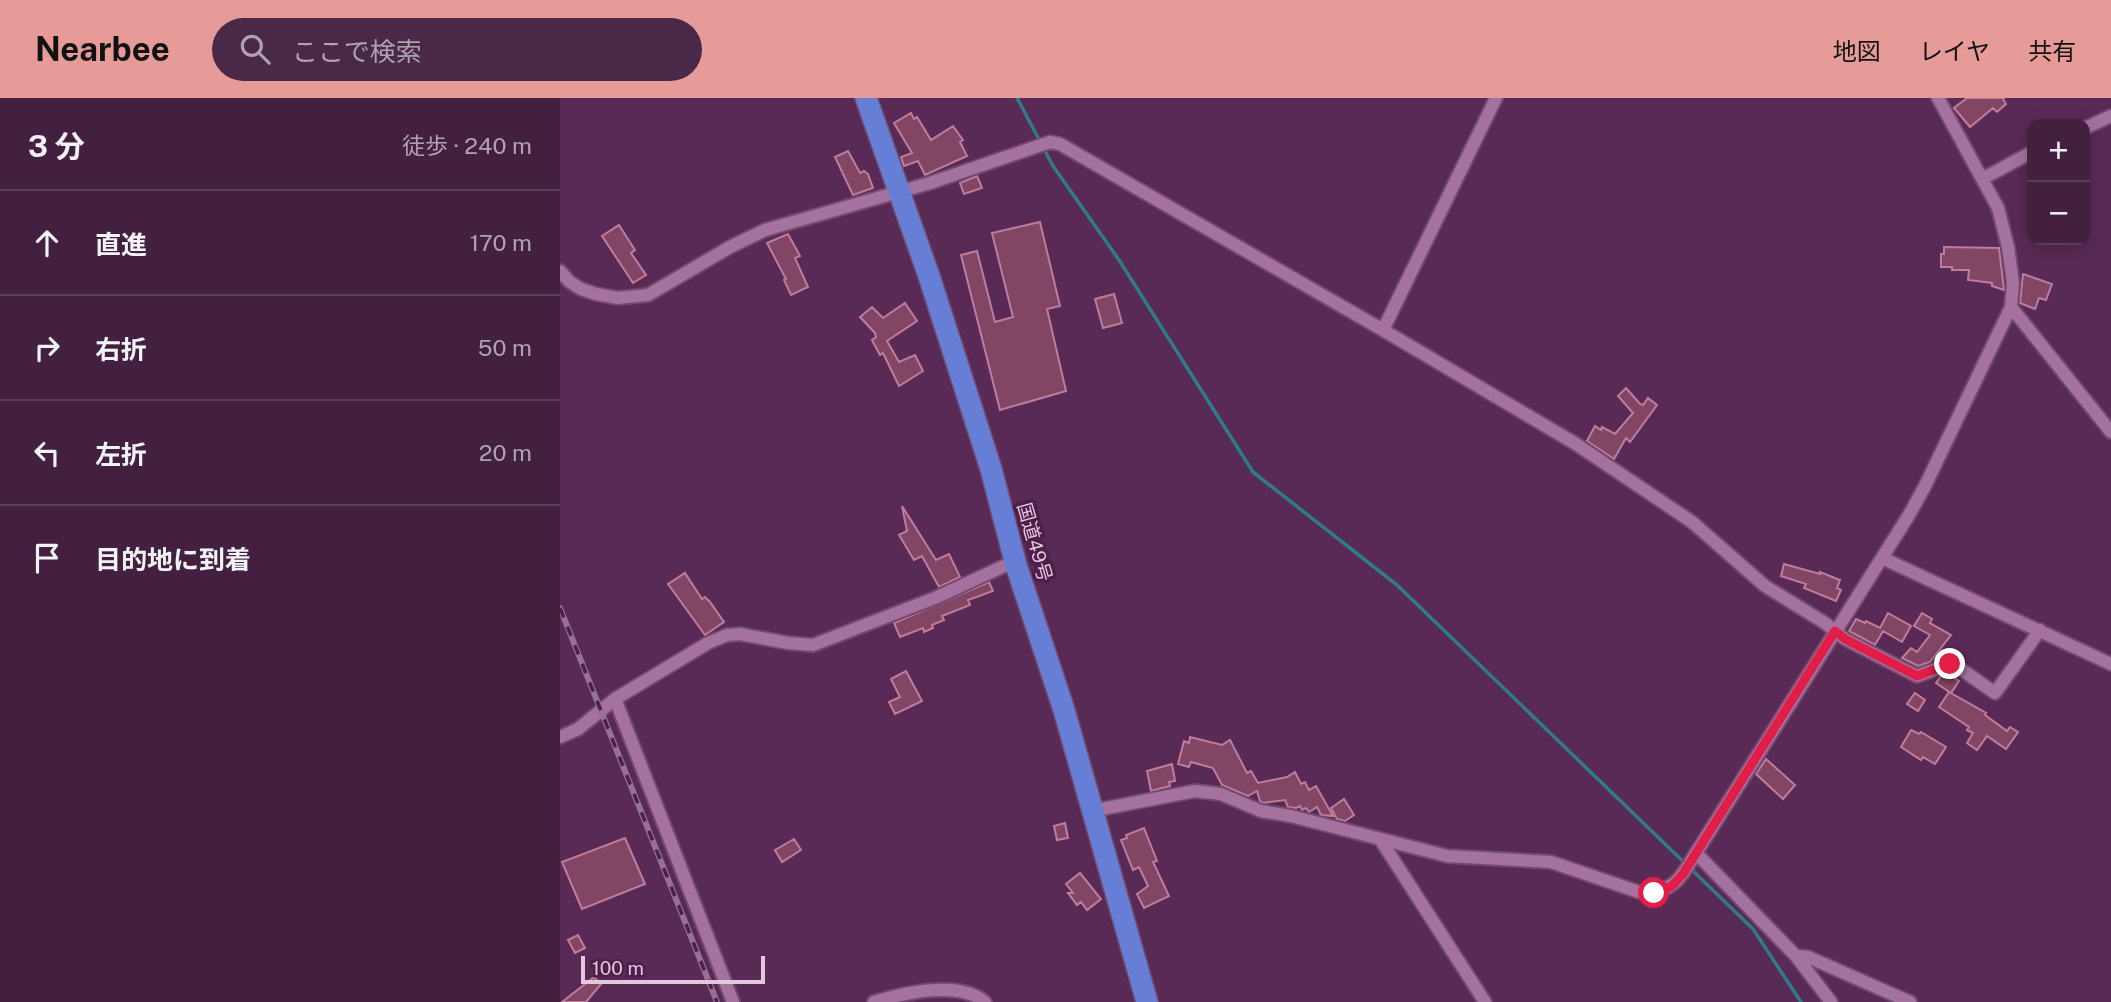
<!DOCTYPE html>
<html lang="ja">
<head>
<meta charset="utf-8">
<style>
  :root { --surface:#432040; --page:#4a2847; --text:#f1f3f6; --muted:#afa3b1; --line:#5b3e59; --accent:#e69b98 }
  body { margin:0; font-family:"Public Sans","Noto Sans JP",sans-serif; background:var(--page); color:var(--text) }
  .controls { position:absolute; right:21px; top:21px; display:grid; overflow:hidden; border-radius:14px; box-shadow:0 4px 18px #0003 }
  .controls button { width:63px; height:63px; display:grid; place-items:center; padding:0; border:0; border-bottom:2px solid var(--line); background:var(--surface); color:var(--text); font:35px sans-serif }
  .scale { position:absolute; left:21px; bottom:18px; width:184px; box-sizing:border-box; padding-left:7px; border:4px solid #e3c7df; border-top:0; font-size:19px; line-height:24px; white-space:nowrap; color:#e3c7df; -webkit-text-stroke:5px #4d1f4a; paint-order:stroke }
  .stop { position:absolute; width:21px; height:21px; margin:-16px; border:5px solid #e11d48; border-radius:50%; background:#fff }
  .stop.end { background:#e11d48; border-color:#fff; box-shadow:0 2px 7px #0008 }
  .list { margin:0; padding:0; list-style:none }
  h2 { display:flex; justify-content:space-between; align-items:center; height:91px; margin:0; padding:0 28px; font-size:30px }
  h2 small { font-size:23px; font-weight:400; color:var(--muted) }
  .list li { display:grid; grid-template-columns:46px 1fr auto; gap:21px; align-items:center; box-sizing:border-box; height:105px; padding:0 28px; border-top:2px solid var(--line) }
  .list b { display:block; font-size:26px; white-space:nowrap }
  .list em { font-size:23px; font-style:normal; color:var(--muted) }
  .icon { flex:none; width:38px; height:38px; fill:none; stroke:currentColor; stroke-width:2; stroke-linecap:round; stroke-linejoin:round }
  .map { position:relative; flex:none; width:1551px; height:904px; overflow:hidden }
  header { display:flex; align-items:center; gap:42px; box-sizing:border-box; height:98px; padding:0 35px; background:var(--accent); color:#111 }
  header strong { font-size:33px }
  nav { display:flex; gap:38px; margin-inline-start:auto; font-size:24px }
  .search { width:490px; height:63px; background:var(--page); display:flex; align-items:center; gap:18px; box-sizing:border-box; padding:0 24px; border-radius:38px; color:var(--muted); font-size:26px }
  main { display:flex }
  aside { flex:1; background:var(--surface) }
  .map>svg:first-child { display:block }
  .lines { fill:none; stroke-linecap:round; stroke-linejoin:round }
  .stream { stroke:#2f7c89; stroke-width:3.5 }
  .building { fill:#824563; stroke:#bf7d9c; stroke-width:2 }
  .minor-casing { stroke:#714a6e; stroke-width:16 }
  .highway-casing { stroke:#714a6e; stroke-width:24 }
  .minor { stroke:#a5719f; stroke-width:12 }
  .highway { stroke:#667ed5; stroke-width:21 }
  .rail-casing { stroke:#977193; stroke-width:6 }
  .rail { stroke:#4d1f4a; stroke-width:3.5; stroke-dasharray:10; stroke-linecap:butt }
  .route { stroke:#e11d48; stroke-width:9 }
  .labels { text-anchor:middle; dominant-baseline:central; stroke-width:7; stroke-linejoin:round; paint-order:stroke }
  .street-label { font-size:19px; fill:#e3c7df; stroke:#4d1f4a }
</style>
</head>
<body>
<header>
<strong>Nearbee</strong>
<div class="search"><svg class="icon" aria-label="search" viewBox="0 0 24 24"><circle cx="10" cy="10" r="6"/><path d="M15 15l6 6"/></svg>ここで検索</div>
<nav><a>地図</a><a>レイヤ</a><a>共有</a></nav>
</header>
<main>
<aside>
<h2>3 分<small>徒歩 · 240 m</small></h2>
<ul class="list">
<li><svg class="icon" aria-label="ahead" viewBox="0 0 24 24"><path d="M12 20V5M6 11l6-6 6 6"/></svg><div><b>直進</b></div><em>170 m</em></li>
<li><svg class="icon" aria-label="right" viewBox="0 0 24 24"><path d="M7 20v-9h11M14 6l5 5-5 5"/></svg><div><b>右折</b></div><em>50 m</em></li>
<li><svg class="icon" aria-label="left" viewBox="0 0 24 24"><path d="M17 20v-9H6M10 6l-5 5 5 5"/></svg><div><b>左折</b></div><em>20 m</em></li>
<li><svg class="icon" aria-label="arrive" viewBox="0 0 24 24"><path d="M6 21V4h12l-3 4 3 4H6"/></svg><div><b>目的地に到着</b></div></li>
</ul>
</aside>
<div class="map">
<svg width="1551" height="904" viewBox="0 0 1551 904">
  <rect width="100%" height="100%" fill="#592a55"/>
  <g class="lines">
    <path class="stream" d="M457,0L493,68L559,162L693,374L837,487L1193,831L1241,904"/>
  </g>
  <path class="building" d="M1407,0H1444L1443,1L1446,6L1437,14L1433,10L1410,29L1394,10Z
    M351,15L354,21L357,19L371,42L393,28L403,42L400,44L407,58L365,77L358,63L344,68L341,59L352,55L334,25Z
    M288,53L300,75L304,73L308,76L313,90L293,97L275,59Z
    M417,78L422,90L404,96L400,85Z
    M480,124L500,208L487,211L506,293L440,312L401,157L417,153L435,224L453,219L432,135Z
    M59,127L75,152L71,155L86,177L73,185L42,138Z
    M228,136L240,158L235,160L248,189L231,197L224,182L226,181L207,145Z
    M1384,149L1439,150L1444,192L1432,188V185L1408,182L1409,172H1392V169H1381V156H1384Z
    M1463,176L1492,186L1486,202L1479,200L1475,211L1460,205Z
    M554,196L562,225L543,230L535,201Z
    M345,205L357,223L327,243L339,264L355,257L363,273L339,288L323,255L320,257L312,242L316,239L315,235L300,219L312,209L323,220Z
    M1066,290L1080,306L1083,307L1088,300L1097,307L1070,344L1066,340L1054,361L1027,343L1035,328L1041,332L1042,329L1055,336L1073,315L1058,298Z
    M342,408L376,462L389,456L400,479L379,489L362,458L354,462L339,437L347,433Z
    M1224,466L1260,476V474L1280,482L1277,490L1281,492L1276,503L1244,490L1246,486L1221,478Z
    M125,475L142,501L145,499L150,504L164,524L145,537L108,486Z
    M429,484L433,493L408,502L410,507L382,518L384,522L372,527L373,530L364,534L363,530L340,539L334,525Z
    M1328,515L1351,528L1342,544L1323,533L1315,547L1289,533L1296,521L1305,525L1306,523L1320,530Z
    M1362,515L1372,521L1370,525L1391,537L1370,564L1358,568L1342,560L1351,550L1357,554L1370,537L1354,528Z
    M346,573L362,603L335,616L329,604L340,599L331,581Z
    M1389,576L1399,583L1391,595L1376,585L1381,578Z
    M1389,594L1426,615L1425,617L1447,633L1450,629L1458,634L1446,651L1427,638L1417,652L1407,645L1413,635L1407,632L1409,629L1379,609Z
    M1355,595L1365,602L1358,613L1347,606Z
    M1351,632L1359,636L1361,634L1386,649L1375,666L1363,659L1361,662L1341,649Z
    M630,639L662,647L670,642L687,675L691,673L698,685L727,679L735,674L741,686L745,684L749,692L756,688L773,718L761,717L757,709L749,714L746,710L742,712L740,708L736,710L728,709L725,702L703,705L700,703L697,693L688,698L662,687L653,670L631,664L629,669L618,666L624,643L629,645Z
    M1206,661L1235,687L1223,701L1196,676Z
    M612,666L615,683L609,684L610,688L591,693L587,673Z
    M784,701L794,717L785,723L777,721L771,710Z
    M505,725L508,740L497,742L494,728Z
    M584,730L597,763L593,764L609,798L584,810L577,796L588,788L579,769L573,772L561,742L567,740L566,737Z
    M65,740L85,786L22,811L2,764Z
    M234,741L241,752L222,764L215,752Z
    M520,775L541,801L527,812L521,804L517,807L508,795H513L506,786Z
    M18,837L25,850L15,855L8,842Z
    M34,879L41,886L26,904H2Z"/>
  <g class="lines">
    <defs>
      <path id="minor" d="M1525,30L1551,18
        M1422,81L1472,54
        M0,173L10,184L21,191L36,196L58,200L88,197L170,149L205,132L370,85L490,44L500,46L823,232L1016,346L1132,424L1205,488L1265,525L1285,541L1357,578L1384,568L1395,567L1435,595L1480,532
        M1451,209L1551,334
        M823,232L936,0
        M1322,460L1551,566
        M55,601L173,904
        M0,639L18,631L55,601L148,545L167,537L180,536L228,545L253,547L375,500L444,468L456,467
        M531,713L635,693L661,696L701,713L731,718L887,758L991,764L1079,794C1113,796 1120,781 1136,755L1349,417L1365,388L1451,209L1453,185L1448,149L1438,110L1378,0
        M820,741L925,904
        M1136,755L1236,858L1248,859L1350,904
        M1236,858L1271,904
        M314,904C344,895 399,882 425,904"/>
      <path id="highway" d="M306,0L369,178L431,371L456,467L504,612L587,904"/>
    </defs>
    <use href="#minor" class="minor-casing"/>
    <use href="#highway" class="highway-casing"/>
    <use href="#minor" class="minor"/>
    <use href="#highway" class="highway"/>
    <defs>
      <path id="rail" d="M0,510L157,904"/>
    </defs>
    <use href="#rail" class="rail-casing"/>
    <use href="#rail" class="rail"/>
  </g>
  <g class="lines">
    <path class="route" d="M1094,795L1112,788L1123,776L1275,533L1285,541L1357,578L1390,566"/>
  </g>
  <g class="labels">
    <g class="street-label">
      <text transform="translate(475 444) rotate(74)">国道49号</text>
    </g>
  </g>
</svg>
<div class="controls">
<button>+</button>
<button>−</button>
</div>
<div class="scale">100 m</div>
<div class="stop" style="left:1094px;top:795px"></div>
<div class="stop end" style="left:1390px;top:566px"></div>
</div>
</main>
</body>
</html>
